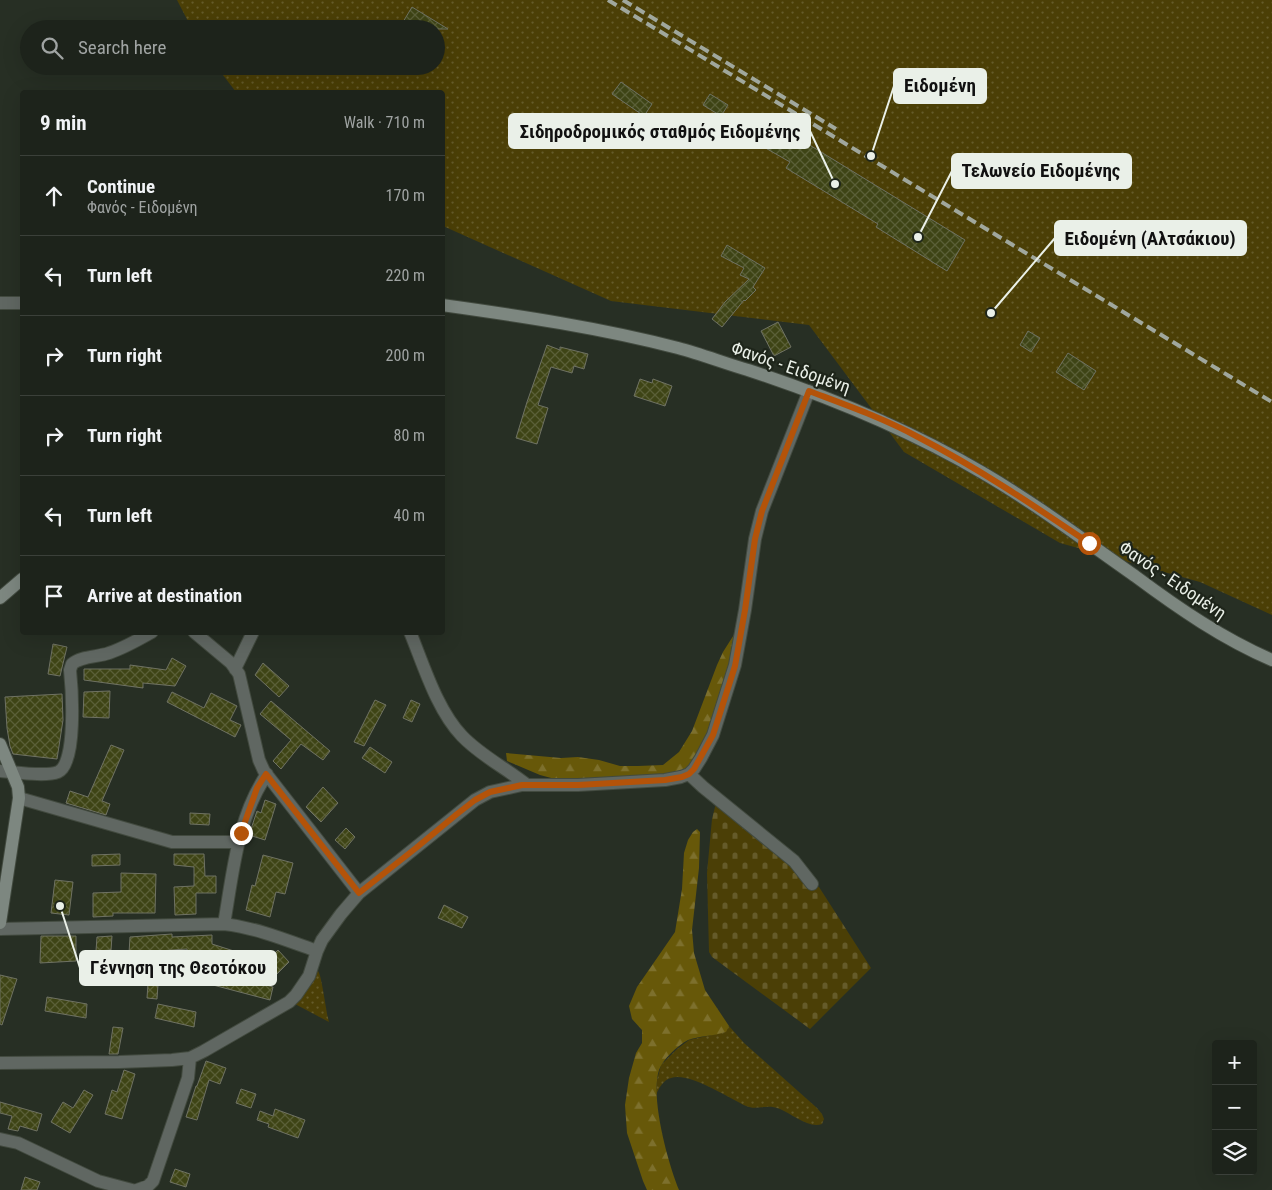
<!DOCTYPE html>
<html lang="en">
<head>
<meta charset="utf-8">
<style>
  :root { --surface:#1d231b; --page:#252b24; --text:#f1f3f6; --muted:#a0a4a3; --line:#3b403a }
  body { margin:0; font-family:"Roboto Condensed",sans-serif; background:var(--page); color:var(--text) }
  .controls { position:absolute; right:15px; bottom:15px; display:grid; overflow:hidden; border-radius:5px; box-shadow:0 5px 20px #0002 }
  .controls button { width:45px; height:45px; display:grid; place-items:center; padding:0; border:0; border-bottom:1px solid var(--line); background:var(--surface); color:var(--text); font:25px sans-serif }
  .stop { position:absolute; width:15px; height:15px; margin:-11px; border:4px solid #b45309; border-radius:50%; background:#fff }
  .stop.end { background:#b45309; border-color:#fff; box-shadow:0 1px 5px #0008 }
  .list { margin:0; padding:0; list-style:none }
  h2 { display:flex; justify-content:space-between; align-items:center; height:65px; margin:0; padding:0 20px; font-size:21px }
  h2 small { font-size:16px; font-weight:400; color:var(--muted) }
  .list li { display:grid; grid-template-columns:32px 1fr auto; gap:15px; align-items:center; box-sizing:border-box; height:80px; padding:0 20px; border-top:1px solid var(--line) }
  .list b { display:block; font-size:19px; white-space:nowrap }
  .list p { margin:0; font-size:16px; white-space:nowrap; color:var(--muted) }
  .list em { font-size:16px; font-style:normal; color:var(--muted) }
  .icon { flex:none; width:28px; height:28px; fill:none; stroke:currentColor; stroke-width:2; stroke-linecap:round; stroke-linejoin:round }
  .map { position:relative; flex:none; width:1272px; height:1190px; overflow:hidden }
  .search { position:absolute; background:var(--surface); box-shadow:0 5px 20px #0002; left:20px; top:20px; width:425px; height:55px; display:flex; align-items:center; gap:12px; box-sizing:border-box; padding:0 18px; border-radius:28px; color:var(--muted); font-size:19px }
  .panel { position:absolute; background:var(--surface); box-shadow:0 5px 20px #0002; left:20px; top:90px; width:425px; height:545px; border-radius:5px }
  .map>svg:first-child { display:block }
  .green { fill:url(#green-dots) }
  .forest { fill:url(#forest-firs) }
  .cemetery { fill:url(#cemetery-stones) }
  .building { fill:url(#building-cross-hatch); stroke:#6f7263 }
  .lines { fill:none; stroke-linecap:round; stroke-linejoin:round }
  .street-casing { stroke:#424a3f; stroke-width:14 }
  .secondary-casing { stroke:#424a3f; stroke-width:14 }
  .street { stroke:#606762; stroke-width:12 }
  .secondary { stroke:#7d8780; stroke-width:12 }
  .rail { stroke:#a0a79d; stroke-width:4; stroke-dasharray:10 5; stroke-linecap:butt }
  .route { stroke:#b45309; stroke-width:6 }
  .labels { text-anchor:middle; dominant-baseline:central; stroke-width:4.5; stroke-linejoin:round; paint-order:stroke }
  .street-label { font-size:18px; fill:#eaf0e8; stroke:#1e251a }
  .leader { fill:none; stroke:#eaf0e8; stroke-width:2 }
  .callout-dot { fill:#eaf0e8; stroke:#1e251a; stroke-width:2 }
  .callout { fill:#eaf0e8; stroke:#eaf0e8; stroke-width:2 }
  .callout-label { font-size:19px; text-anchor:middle; font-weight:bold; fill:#111 }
</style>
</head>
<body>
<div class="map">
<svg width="1272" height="1190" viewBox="0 0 1272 1190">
  <defs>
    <pattern id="green-dots" width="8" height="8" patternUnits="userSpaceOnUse" patternTransform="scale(1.25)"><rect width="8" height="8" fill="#4b3f06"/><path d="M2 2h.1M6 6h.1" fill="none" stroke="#655b2a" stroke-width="1.8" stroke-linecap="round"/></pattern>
    <pattern id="forest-firs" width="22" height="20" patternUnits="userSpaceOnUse" patternTransform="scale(1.25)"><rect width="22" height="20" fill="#675809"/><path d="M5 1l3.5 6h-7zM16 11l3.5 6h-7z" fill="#7d702d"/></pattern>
    <pattern id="cemetery-stones" width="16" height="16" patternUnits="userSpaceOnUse" patternTransform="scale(1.25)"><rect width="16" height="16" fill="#4b3f06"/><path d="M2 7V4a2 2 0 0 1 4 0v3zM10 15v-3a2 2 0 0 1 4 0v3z" fill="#655b2a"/></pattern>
    <pattern id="building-cross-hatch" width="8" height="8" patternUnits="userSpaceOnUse" patternTransform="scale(1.25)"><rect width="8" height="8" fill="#3e4415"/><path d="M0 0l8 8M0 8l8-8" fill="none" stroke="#5a5f37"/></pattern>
  </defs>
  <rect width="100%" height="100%" fill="#272f24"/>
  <path class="green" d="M177,0H1272V615L1200,582L1060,543L904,452L809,325L611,301L443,226L442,92H236L216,66H436V29H192Z
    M318,971C322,976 326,1012 329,1022L295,1004C305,995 311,985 315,972Z
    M729,1026L744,1043L817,1108L822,1114L824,1119L822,1124C809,1129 792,1114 780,1109C766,1103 757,1111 746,1106C728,1098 690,1072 671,1078C663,1080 659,1088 656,1095L657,1080L661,1065L677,1049L689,1040L725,1032Z"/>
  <path class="forest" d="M735,633L736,642L703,748L694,762L683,772L635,779H555L540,775L507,761L506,753L561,758L578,757L599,760L620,766H638L663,765L679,752L692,731L717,665L723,652Z
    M697,829L700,832L699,868L692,930L694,953L705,990L729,1026L726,1032C714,1036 698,1036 688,1040C677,1046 663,1059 659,1070C650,1098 668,1163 679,1190H647L643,1181L627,1133L625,1105L629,1078L636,1053L642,1043V1030L632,1019L629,1006L637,987L675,932L682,889L684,853L688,840L693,832Z"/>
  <path class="cemetery" d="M716,803L780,853L809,886L819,887L871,968L810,1029L712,957L709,952L707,873L712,819Z"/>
  <path class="building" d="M412,7L448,29H414L403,22Z
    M621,82L652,104L644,116L612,94Z
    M710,94L728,105L721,116L703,105Z
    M748,121H752L799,148L803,141L965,240L947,271L876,227L878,224L786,168L790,162L755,142L758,136L747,131L744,129V123Z
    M727,245L765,268L753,287L756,290L745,301L744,300L722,327L712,319L725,302L749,279L740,275L744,268L721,256Z
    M778,322L791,347L774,356L761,331Z
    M1028,331L1040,338L1031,352L1020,345Z
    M547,345L560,350V347L588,354L584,369L574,366L572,373L551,367L538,405L548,408L537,444L516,438L527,402Z
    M1068,353L1096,371L1084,390L1056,372Z
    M640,379L652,383L653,379L672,386L665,406L634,396Z
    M53,644L67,647L60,676L48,674Z
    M172,658L186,666L175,686L143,683V688L84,680V669H130V665L166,670Z
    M263,663L289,686L279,697L255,675Z
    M110,691L109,718L83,717L84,692Z
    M172,692L204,708L211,693L237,706L230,720L241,725L235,737L167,702Z
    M62,694L63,720L57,759L13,754L10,746L7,728L5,697Z
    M375,700L386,705L364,746L354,742Z
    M411,700L420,704L412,722L403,718Z
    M271,701L330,751L323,760L301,744L281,769L273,761L291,740L260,714Z
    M111,745L124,750L102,801L110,804L106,815L66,803L70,791L88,797Z
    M370,747L392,762L385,773L362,758Z
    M323,787L338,803L321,822L306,807Z
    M265,800L276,804L265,840L249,835L257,811L261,813Z
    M190,813L210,814L209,825L190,824Z
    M346,828L355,837L345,849L335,840Z
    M120,854V865L92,866V855Z
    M174,854H204L205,876H216V893H196V914L175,915L174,887L194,886V867L174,865Z
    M263,855L293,863L285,894L276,892L270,917L246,910L252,885L255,886Z
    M121,873L156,874L155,913H113V916L93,917V893L121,892Z
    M55,880L73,882L69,915L51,913Z
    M444,905L468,917L462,928L438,918Z
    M172,934V937L212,935V944L237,952L232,975L273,987L270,1000L213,985L222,953L188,955L187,949L129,953L130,937Z
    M41,936H76V961L40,963Z
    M112,936L111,950L96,951L97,937Z
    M278,950L289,962L277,974L266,962Z
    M149,970H159L157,999L147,998Z
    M0,975L17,979L2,1025L0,1024Z
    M47,997L87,1004L86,1018L45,1011Z
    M158,1004L196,1012L194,1027L155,1018Z
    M113,1027L123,1028L118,1054H109Z
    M206,1061L226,1068L220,1084L209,1080L197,1120L186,1117L196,1086H197Z
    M124,1070L135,1074L122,1119L105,1114L112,1090L117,1092Z
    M241,1089L256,1094L251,1108L236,1103Z
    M84,1090L93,1095L70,1133L51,1122L63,1102L73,1108Z
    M0,1102L42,1114L37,1131L20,1126L18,1131L8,1129L12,1116L0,1113Z
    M275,1109L305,1120L298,1138L268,1127L269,1124L257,1120L260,1111L273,1116Z
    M175,1169L190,1174L186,1187L170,1182Z
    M25,1177L40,1182L37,1190H21Z"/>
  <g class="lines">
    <defs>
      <path id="street" d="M0,303H22
        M194,632L231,663L239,674L259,760L264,771L359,893
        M410,632C424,666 437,710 462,736C481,756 506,768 527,785
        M235,669L253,632
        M0,771C15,772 45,777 58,772C77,764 72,689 70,670L72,664C81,656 98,657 109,653C124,648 138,640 152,632
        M689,774L703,787L794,861L812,884
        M19,798L172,842H239
        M224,924C233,873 237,818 267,774
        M0,929L224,924C257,928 286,940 317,951
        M0,1063L119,1062L172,1060L190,1058L204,1051L289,1002L296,995L309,976L317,951L322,940L341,914L359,893L475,800L490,792L522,785H578L665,780L681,777L689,774L694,769L701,758L713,735L735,665L745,610L755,539L762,511L809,391
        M0,1139L18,1143L98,1181L132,1190
        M137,1190L148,1186L153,1181L188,1078L190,1058"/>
      <path id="secondary" d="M442,305C521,316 601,328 678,348C701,354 724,363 748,370C830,397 908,429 983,473C1036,504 1085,541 1135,576C1178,608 1223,639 1272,660
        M0,598L22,579
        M0,744L18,787L19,798L0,923"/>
    </defs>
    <use href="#street" class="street-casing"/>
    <use href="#secondary" class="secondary-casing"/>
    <use href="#street" class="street"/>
    <use href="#secondary" class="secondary"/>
    <path class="rail" d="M608,0L1272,402
      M623,0L836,129"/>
  </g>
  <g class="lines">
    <path class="route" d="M241,833L257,788L266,774L359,893L416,848L457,814L475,800L490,792L522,785H578L665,780L682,777L689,774L694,769L713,735L735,666L745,610L755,539L762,511L809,391C846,405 883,418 918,437C978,468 1033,505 1089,543"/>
  </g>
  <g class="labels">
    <g class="street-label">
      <text transform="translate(791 367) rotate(19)">Φανός - Ειδομένη</text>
      <text transform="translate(1173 580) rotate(34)">Φανός - Ειδομένη</text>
    </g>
  </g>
  <path class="leader" d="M871 156L894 86M835 184L810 131M918 237L952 171M991 313L1055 238M60 906L80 968"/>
  <g class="callout-dot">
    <circle cx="871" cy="156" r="5"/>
    <circle cx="835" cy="184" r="5"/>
    <circle cx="918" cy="237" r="5"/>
    <circle cx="991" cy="313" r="5"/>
    <circle cx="60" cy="906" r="5"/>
  </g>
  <g class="callout">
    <rect x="894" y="69" width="92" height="34" rx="5"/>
    <rect x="509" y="114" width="301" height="34" rx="5"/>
    <rect x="952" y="154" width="179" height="34" rx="5"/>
    <rect x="1055" y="221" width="191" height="34" rx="5"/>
    <rect x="80" y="951" width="196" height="34" rx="5"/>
  </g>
  <g class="callout-label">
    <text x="940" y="92">Ειδομένη</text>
    <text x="660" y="138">Σιδηροδρομικός σταθμός Ειδομένης</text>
    <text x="1041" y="177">Τελωνείο Ειδομένης</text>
    <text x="1150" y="245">Ειδομένη (Αλτσάκιου)</text>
    <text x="178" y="974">Γέννηση της Θεοτόκου</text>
  </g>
</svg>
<div class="controls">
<button>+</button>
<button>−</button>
<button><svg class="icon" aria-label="layers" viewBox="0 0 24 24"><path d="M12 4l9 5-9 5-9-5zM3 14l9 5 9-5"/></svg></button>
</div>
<div class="stop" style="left:1089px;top:543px"></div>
<div class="stop end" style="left:241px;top:833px"></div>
<div class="search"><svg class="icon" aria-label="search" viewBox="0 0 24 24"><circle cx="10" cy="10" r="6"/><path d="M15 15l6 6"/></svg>Search here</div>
<section class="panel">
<h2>9 min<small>Walk · 710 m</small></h2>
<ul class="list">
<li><svg class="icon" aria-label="ahead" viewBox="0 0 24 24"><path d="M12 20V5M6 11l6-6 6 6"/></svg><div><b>Continue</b><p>Φανός - Ειδομένη</p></div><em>170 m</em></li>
<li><svg class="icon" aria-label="left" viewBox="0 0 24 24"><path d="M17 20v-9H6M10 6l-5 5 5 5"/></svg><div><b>Turn left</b></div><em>220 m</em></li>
<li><svg class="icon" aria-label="right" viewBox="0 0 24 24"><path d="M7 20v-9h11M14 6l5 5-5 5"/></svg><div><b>Turn right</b></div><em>200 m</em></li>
<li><svg class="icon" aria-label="right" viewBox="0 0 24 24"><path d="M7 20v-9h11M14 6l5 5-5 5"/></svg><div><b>Turn right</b></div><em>80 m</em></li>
<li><svg class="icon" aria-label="left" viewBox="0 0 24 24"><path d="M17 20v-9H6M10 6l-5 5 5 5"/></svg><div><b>Turn left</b></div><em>40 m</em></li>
<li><svg class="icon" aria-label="arrive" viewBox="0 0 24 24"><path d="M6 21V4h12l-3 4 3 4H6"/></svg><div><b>Arrive at destination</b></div></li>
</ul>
</section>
</div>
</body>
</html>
